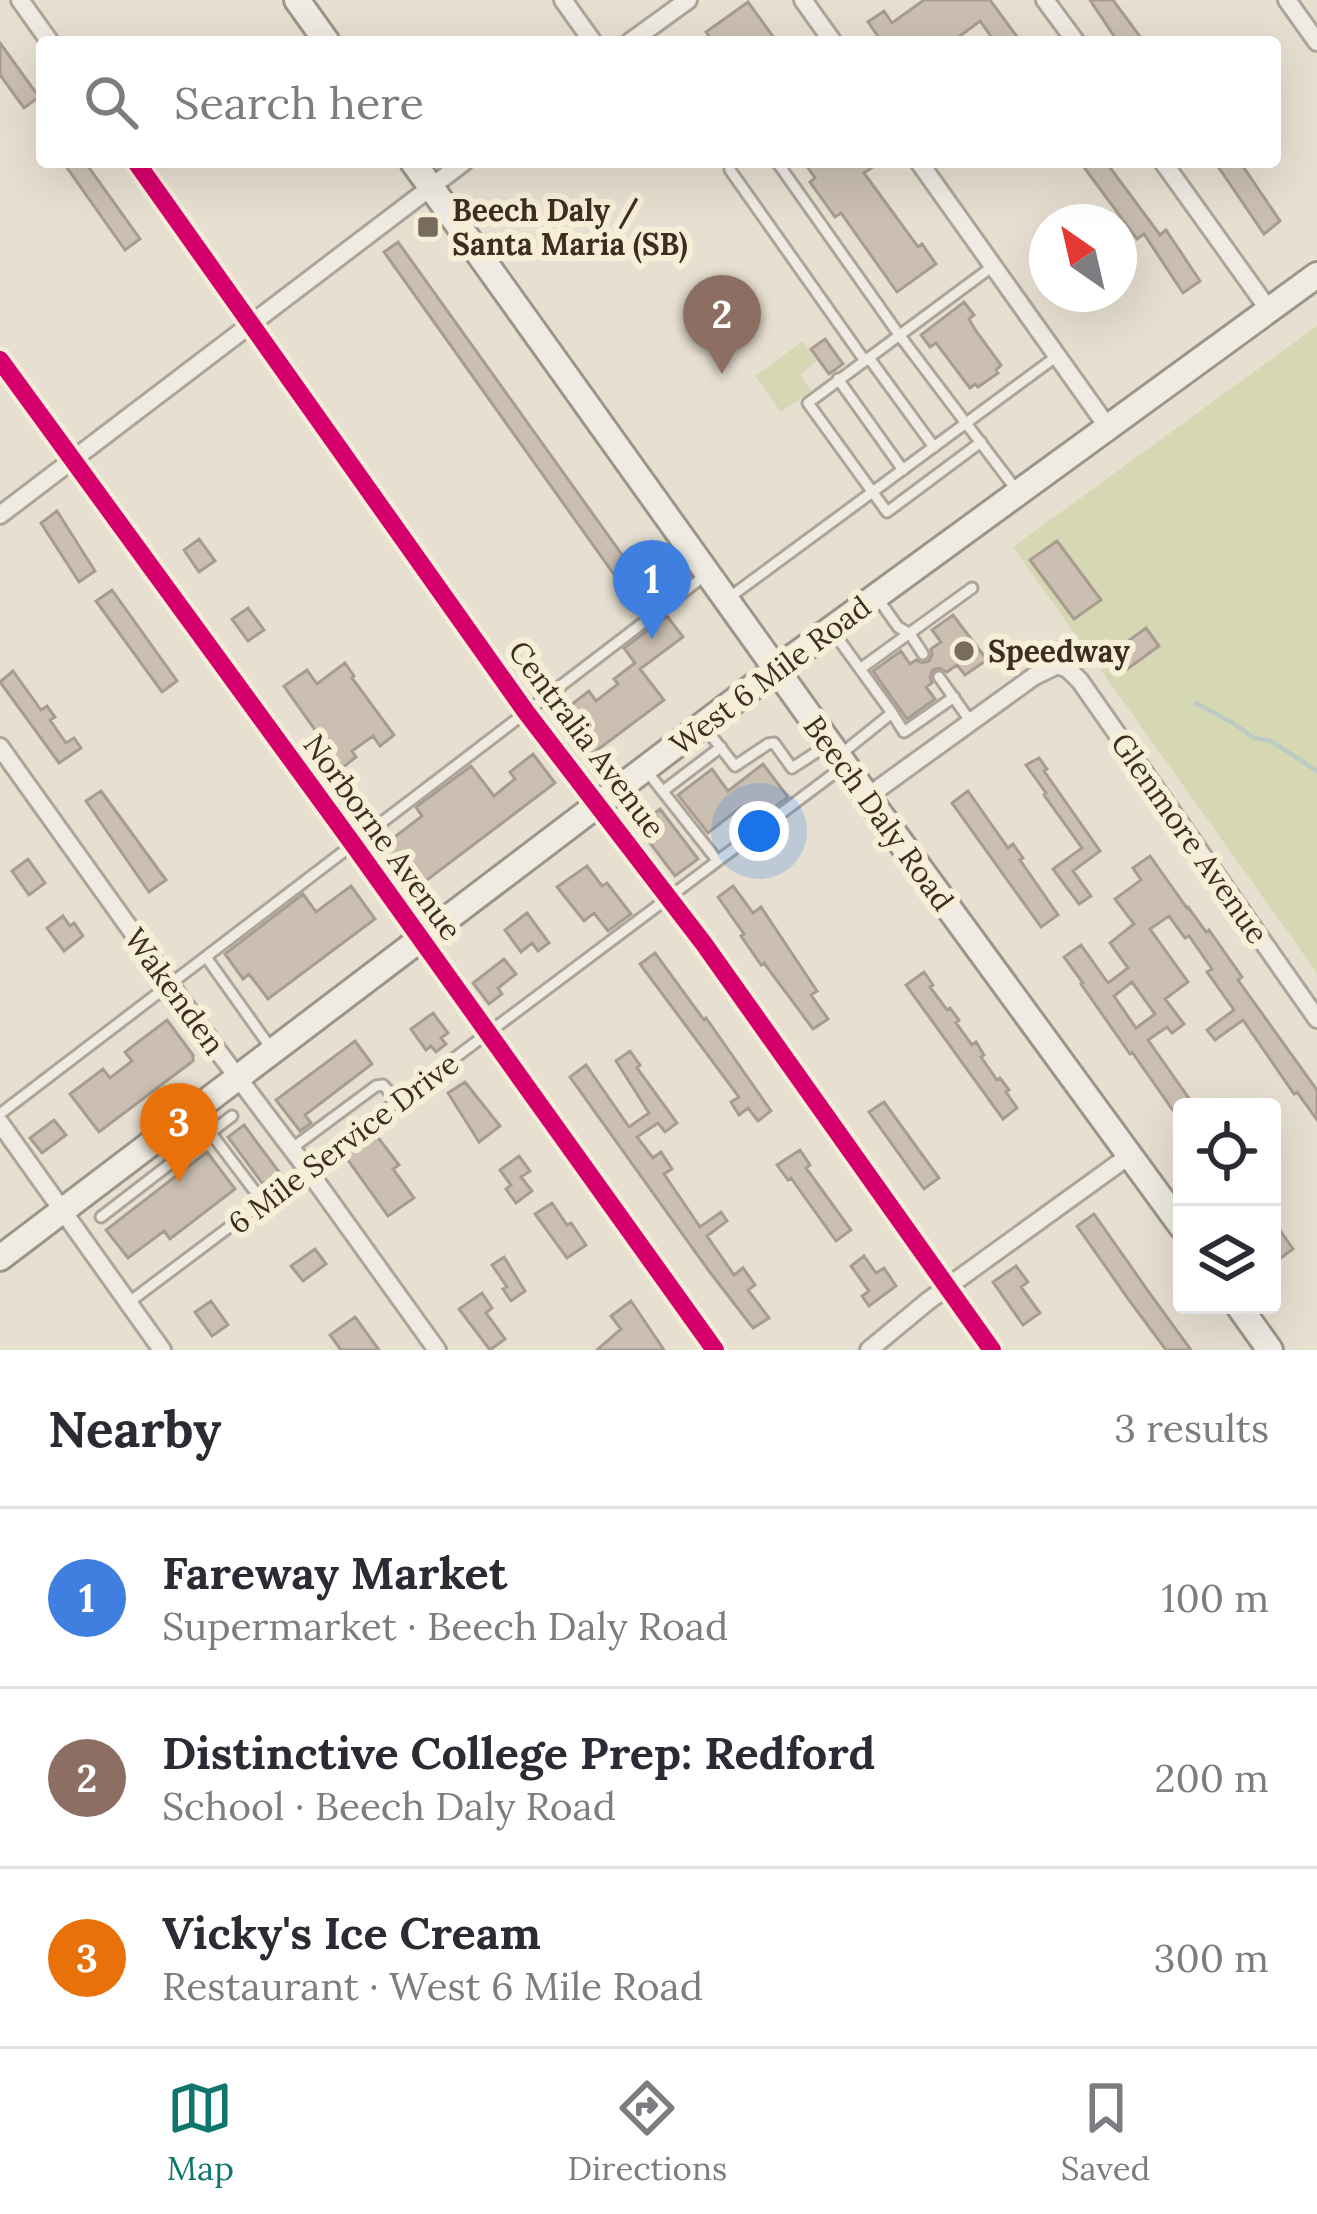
<!DOCTYPE html>
<html lang="en">
<head>
<meta charset="utf-8">
<style>
  :root { --surface:#fff; --page:#f2f2f3; --text:#2b2b33; --muted:#7c7c81; --line:#e1e1e2; --accent:#0f766e }
  body { margin:0; font-family:Lora,serif; background:var(--page); color:var(--text) }
  .controls { position:absolute; right:36px; bottom:36px; display:grid; overflow:hidden; border-radius:12px; box-shadow:0 12px 48px #0002 }
  .controls button { width:108px; height:108px; display:grid; place-items:center; padding:0; border:0; border-bottom:3px solid var(--line); background:var(--surface); color:var(--text); font:60px sans-serif }
  .compass { position:absolute; left:1029px; top:204px; width:108px; height:108px; border-radius:50%; background:var(--surface); box-shadow:0 12px 48px #0002; rotate:326deg }
  .you { position:absolute; left:759px; top:831px; width:42px; height:42px; margin:-30px; border:9px solid #fff; border-radius:50%; background:#1a73e8; box-shadow:0 0 0 18px #1a73e833 }
  .badge { display:grid; place-items:center; width:78px; height:78px; border-radius:50%; background:var(--accent); color:#fff; font-size:39px; font-weight:700 }
  .pin { position:absolute; translate:-50% -99px; filter:drop-shadow(0 3px 6px #0008) }
  .pin::after { content:''; position:absolute; top:63px; width:42px; height:36px; background:inherit; clip-path:polygon(0 0,100% 0,50% 100%) }
  .list { margin:0; padding:0; list-style:none }
  h2 { display:flex; justify-content:space-between; align-items:center; height:156px; margin:0; padding:0 48px; font-size:51px }
  h2 small { font-size:39px; font-weight:400; color:var(--muted) }
  .list li { display:grid; grid-template-columns:78px 1fr auto; gap:36px; align-items:center; box-sizing:border-box; height:180px; padding:0 48px; border-top:3px solid var(--line) }
  .list b { display:block; font-size:45px; white-space:nowrap }
  .list p { margin:0; font-size:39px; white-space:nowrap; color:var(--muted) }
  .list em { font-size:39px; font-style:normal; color:var(--muted) }
  .icon { flex:none; width:66px; height:66px; fill:none; stroke:currentColor; stroke-width:2; stroke-linecap:round; stroke-linejoin:round }
  .map { position:relative; flex:none; width:1317px; height:1350px; overflow:hidden }
  .search { position:absolute; background:var(--surface); box-shadow:0 12px 48px #0002; left:36px; right:36px; top:36px; height:132px; display:flex; align-items:center; gap:30px; box-sizing:border-box; padding:0 42px; border-radius:12px; color:var(--muted); font-size:45px }
  .sheet { height:696px; background:var(--surface) }
  nav { display:flex; justify-content:space-around; align-items:center; box-sizing:border-box; height:168px; border-top:3px solid var(--line); background:var(--surface); font-size:33px; color:var(--muted) }
  nav a { display:grid; justify-items:center; gap:6px }
  nav .on { color:var(--accent) }
  .map>svg:first-child { display:block }
  .green { fill:#d6d7b3 }
  .lines { fill:none; stroke-linecap:round; stroke-linejoin:round }
  .stream { stroke:#bcccc2; stroke-width:4.5 }
  .building { fill:#cbbfb2; stroke:#a89c90; stroke-width:3; fill-rule:evenodd }
  .service-casing { stroke:#ada599; stroke-width:15 }
  .minor-casing { stroke:#ada599; stroke-width:22 }
  .secondary-casing { stroke:#9c958a; stroke-width:30 }
  .service { stroke:#efebe3; stroke-width:9 }
  .minor { stroke:#efebe3; stroke-width:16 }
  .secondary { stroke:#efebe3; stroke-width:24 }
  .cycleway-casing { stroke:#f7eed8; stroke-width:26 }
  .cycleway { stroke:#d6006c; stroke-width:18 }
  .poi-dot { fill:#786c5e; stroke:#f7eed8; stroke-width:4.5 }
  .labels { text-anchor:middle; dominant-baseline:central; stroke-width:12; stroke-linejoin:round; paint-order:stroke }
  .poi-label { font-size:30px; font-weight:bold; fill:#3d2e20; stroke:#f7eed8; text-anchor:start }
  .street-label { font-size:30px; fill:#3d2e20; stroke:#f7eed8 }
</style>
</head>
<body>
<div class="map">
<svg width="1317" height="1350" viewBox="0 0 1317 1350">
  <rect width="100%" height="100%" fill="#e7e0d1"/>
  <path class="green" d="M1317,326V973L1013,547Z
    M803,341L817,361L800,374L811,391L781,412L755,376Z"/>
  <g class="lines">
    <path class="stream" d="M1196,703L1233,723L1254,738L1271,741L1317,771"/>
  </g>
  <path class="building" d="M924,0H990L1021,42H995L980,21L952,42H882L868,22L884,11L892,23Z
    M1090,0H1113L1144,42H1118Z
    M748,2L777,42H713L706,32Z
    M0,43L39,97L24,108L0,75Z
    M63,162H85L140,239L125,250Z
    M804,162H880L864,173L918,247L922,244L936,264L897,292L841,213L835,217L810,182L815,178Z
    M1080,162H1106L1160,235L1166,230L1200,281L1183,293L1144,234L1137,239Z
    M1215,162H1240L1280,221L1264,234Z
    M398,242L633,570L618,580L384,252Z
    M964,302L974,315L969,319L976,331L1001,365L996,370L998,373L978,387L975,384L970,388L936,343L930,347L921,335Z
    M825,339L843,364L829,374L811,349Z
    M57,511L95,571L79,582L41,523Z
    M199,539L215,561L199,572L184,550Z
    M1057,541L1101,600L1074,619L1030,560Z
    M112,590L177,681L162,692L96,601Z
    M248,608L264,630L248,641L232,619Z
    M953,615L987,660L965,675L957,665L947,672L939,668L933,670L930,677L932,683L926,687L935,699L907,719L873,671L901,651L910,664L916,660L922,663L929,661L932,655L931,649L941,642L932,630Z
    M667,616L683,637L640,669L664,700L588,757L557,716L589,691L596,701L618,684L614,679L635,663L624,648Z
    M1146,628L1159,646L1126,670L1113,652Z
    M345,663L354,676L352,678L394,735L380,746L373,736L352,751L356,757L342,768L284,686L307,670L317,684Z
    M13,671L41,710L47,706L55,717L50,720L66,743L74,738L81,748L59,763L0,682Z
    M533,754L555,783L411,892L379,849L422,816L416,807L471,766L494,796L515,779L510,772Z
    M1039,758L1047,769L1044,771L1100,851L1073,871L1091,896L1079,904L1053,869L1082,848L1044,795L1046,793L1026,765Z
    M763,764L788,797L753,823L741,807L708,833L678,795L712,769L728,791Z
    M101,791L166,880L149,892L86,801Z
    M968,791L1008,848L1013,844L1023,858L1020,860L1058,915L1041,927L952,803Z
    M660,809L698,859L675,876L637,826Z
    M1150,856L1187,908L1188,907L1206,932L1209,930L1242,977L1238,980L1317,1090V1120L1297,1092L1294,1094L1243,1020L1215,1040L1207,1030L1234,1010L1207,972L1212,969L1189,936L1185,938L1169,916L1150,929L1188,982L1165,999L1184,1024L1172,1033L1167,1027L1148,1040L1195,1107H1182V1120L1172,1109L1132,1052L1130,1054L1081,984L1083,983L1064,957L1081,945L1108,983L1128,968L1110,943L1134,924L1115,899L1141,880L1133,868ZM1132,982L1155,1014L1136,1028L1114,996Z
    M28,859L45,883L29,895L12,871Z
    M587,866L602,886L607,883L631,914L608,931L594,913L584,921L557,887Z
    M351,886L375,919L268,999L249,974L243,979L225,954L303,894L316,912Z
    M733,886L753,913L761,907L817,991L811,995L828,1019L813,1029L764,963L761,965L741,936L744,934L718,897Z
    M527,913L549,943L538,951L532,943L521,952L505,930Z
    M63,916L70,926L74,923L83,936L64,951L47,928Z
    M655,953L704,1020L706,1018L771,1111L758,1121L748,1108L739,1115L731,1102L739,1097L640,964Z
    M504,959L516,974L498,988L502,994L489,1004L473,983Z
    M924,972L933,985L930,987L947,1010L950,1008L959,1020L956,1023L972,1045L976,1042L984,1055L981,1057L997,1080L1000,1078L1009,1090L1006,1092L1017,1108L1003,1119L906,985Z
    M433,1013L448,1033L441,1038L446,1044L436,1052L431,1046L426,1050L411,1029Z
    M167,1020L193,1055V1061L99,1132L70,1094L103,1069L110,1078L132,1061L125,1052Z
    M355,1041L372,1064L305,1115L311,1123L300,1131L276,1100Z
    M630,1051L640,1065L637,1068L677,1123L665,1132L658,1123L637,1137L653,1158L661,1152L672,1169L664,1174L700,1227L721,1212L727,1221L707,1236L734,1275L743,1268L755,1285L748,1290L769,1318L753,1328L709,1271L570,1077L586,1065L629,1127L649,1113L616,1061Z
    M465,1082L500,1126L479,1142L448,1093Z
    M884,1102L939,1178L924,1189L869,1112Z
    M54,1120L66,1135L42,1153L30,1138Z
    M244,1125L282,1176L266,1188L228,1137Z
    M373,1131L399,1165L393,1169L414,1198L388,1216L343,1153Z
    M800,1150L810,1165L806,1168L851,1230L836,1241L791,1178L788,1180L777,1165Z
    M207,1152L235,1189L170,1239L164,1231L128,1258L106,1230Z
    M519,1156L530,1171L521,1177L532,1191L516,1203L506,1189L511,1185L500,1170Z
    M552,1203L567,1225L571,1223L586,1245L567,1258L535,1214Z
    M1094,1214L1151,1295L1191,1350H1166L1129,1300L1077,1226Z
    M1272,1219L1293,1249L1277,1261L1272,1254Z
    M315,1249L326,1264L303,1281L291,1266Z
    M864,1256L876,1273L884,1268L896,1286L869,1306L862,1296L869,1291L851,1266Z
    M504,1257L525,1291L511,1301L503,1289L507,1287L492,1265Z
    M1016,1266L1028,1282L1021,1287L1040,1313L1023,1325L993,1282Z
    M482,1293L492,1308L486,1313L505,1339L490,1350L459,1309Z
    M211,1301L228,1325L212,1336L195,1312Z
    M631,1301L664,1350H597L621,1329L611,1316Z
    M355,1317L379,1350H341L330,1335Z"/>
  <g class="lines">
    <defs>
      <path id="service" d="M730,162V170L865,361
        M777,162L900,336L1018,492
        M869,358L934,447
        M838,379L903,470
        M981,442L887,512L808,403L993,266
        M730,597L1057,356
        M879,600L898,627L910,634L923,654
        M834,633L892,713L841,754
        M860,669L972,588
        M939,677L971,722
        M892,713L904,732L954,697
        M706,729L735,766L768,744L774,743L792,768L829,744
        M645,769L717,860
        M663,791L721,747
        M206,957L273,1051
        M0,1114L707,574
        M210,1132L263,1202
        M291,1149L376,1086L383,1085L398,1101
        M101,1217L232,1116
        M128,1303L844,766"/>
      <path id="minor" d="M20,0L50,42
        M563,0L593,42
        M803,0L833,42
        M1045,0L1076,42
        M1287,0L1317,42
        M630,42L688,0
        M136,162L526,712L704,944L992,1350
        M919,162L1107,426
        M1163,162L1269,310
        M0,360L353,844L715,1350
        M0,515L464,162
        M0,747L214,1046L307,1169L437,1350
        M867,797L1033,677L1057,665L1068,669L1080,681L1317,1019
        M0,1123L162,1350
        M869,1350L928,1301L1130,1155"/>
      <path id="secondary" d="M297,0L327,42
        M413,162L877,810L1182,1227
        M0,1258L775,670L1317,275
        M1238,1305L1270,1350"/>
    </defs>
    <use href="#service" class="service-casing"/>
    <use href="#minor" class="minor-casing"/>
    <use href="#secondary" class="secondary-casing"/>
    <use href="#service" class="service"/>
    <use href="#minor" class="minor"/>
    <use href="#secondary" class="secondary"/>
    <defs>
      <path id="cycleway" d="M136,162L526,712L704,944L992,1350
        M0,360L353,844L715,1350"/>
    </defs>
    <use href="#cycleway" class="cycleway-casing"/>
    <use href="#cycleway" class="cycleway"/>
  </g>
  <g class="poi-dot">
    <rect x="416" y="215" width="24" height="24" rx="6"/>
    <circle cx="964" cy="651" r="12"/>
  </g>
  <g class="labels">
    <g class="poi-label">
      <text x="452" y="210">Beech Daly /<tspan x="452" dy="34">Santa Maria (SB)</tspan></text>
      <text x="988" y="651">Speedway</text>
    </g>
    <g class="street-label">
      <text transform="translate(770 675) rotate(-37)">West 6 Mile Road</text>
      <text transform="translate(587 739) rotate(53)">Centralia Avenue</text>
      <text transform="translate(879 813) rotate(54)">Beech Daly Road</text>
      <text transform="translate(383 837) rotate(54)">Norborne Avenue</text>
      <text transform="translate(1190 838) rotate(55)">Glenmore Avenue</text>
      <text transform="translate(175 991) rotate(54)">Wakenden</text>
      <text transform="translate(343 1143) rotate(-37)">6 Mile Service Drive</text>
    </g>
  </g>
</svg>
<div class="controls">
<button><svg class="icon" aria-label="locate" viewBox="0 0 24 24"><circle cx="12" cy="12" r="6"/><path d="M12 2v4M12 18v4M2 12h4M18 12h4"/></svg></button>
<button><svg class="icon" aria-label="layers" viewBox="0 0 24 24"><path d="M12 4l9 5-9 5-9-5zM3 14l9 5 9-5"/></svg></button>
</div>
<svg class="compass" viewBox="-18 -18 36 36"><path d="M0-13l5 13h-10z" fill="#e53935"/><path d="M0 13l5-13h-10z" fill="#7c7c81"/></svg>
<div class="you"></div>
<div class="pin badge" style="left:652px;top:639px;background:#3f7fe0">1</div>
<div class="pin badge" style="left:722px;top:374px;background:#8d6e63">2</div>
<div class="pin badge" style="left:179px;top:1182px;background:#e8710a">3</div>
<div class="search"><svg class="icon" aria-label="search" viewBox="0 0 24 24"><circle cx="10" cy="10" r="6"/><path d="M15 15l6 6"/></svg>Search here</div>
</div>
<section class="sheet">
<h2>Nearby<small>3 results</small></h2>
<ul class="list">
<li><span class="badge" style="background:#3f7fe0">1</span><div><b>Fareway Market</b><p>Supermarket · Beech Daly Road</p></div><em>100 m</em></li>
<li><span class="badge" style="background:#8d6e63">2</span><div><b>Distinctive College Prep: Redford</b><p>School · Beech Daly Road</p></div><em>200 m</em></li>
<li><span class="badge" style="background:#e8710a">3</span><div><b>Vicky's Ice Cream</b><p>Restaurant · West 6 Mile Road</p></div><em>300 m</em></li>
</ul>
</section>
<nav>
<a class="on"><svg class="icon" aria-label="map" viewBox="0 0 24 24"><path d="M3 6l6-2 6 2 6-2v14l-6 2-6-2-6 2zM9 4v14M15 6v14"/></svg>Map</a>
<a><svg class="icon" aria-label="directions" viewBox="0 0 24 24"><path d="M12 3l9 9-9 9-9-9zM9 14v-3h6M13 9l2 2-2 2"/></svg>Directions</a>
<a><svg class="icon" aria-label="saved" viewBox="0 0 24 24"><path d="M7 4h10v16l-5-4-5 4z"/></svg>Saved</a>
</nav>
</body>
</html>
